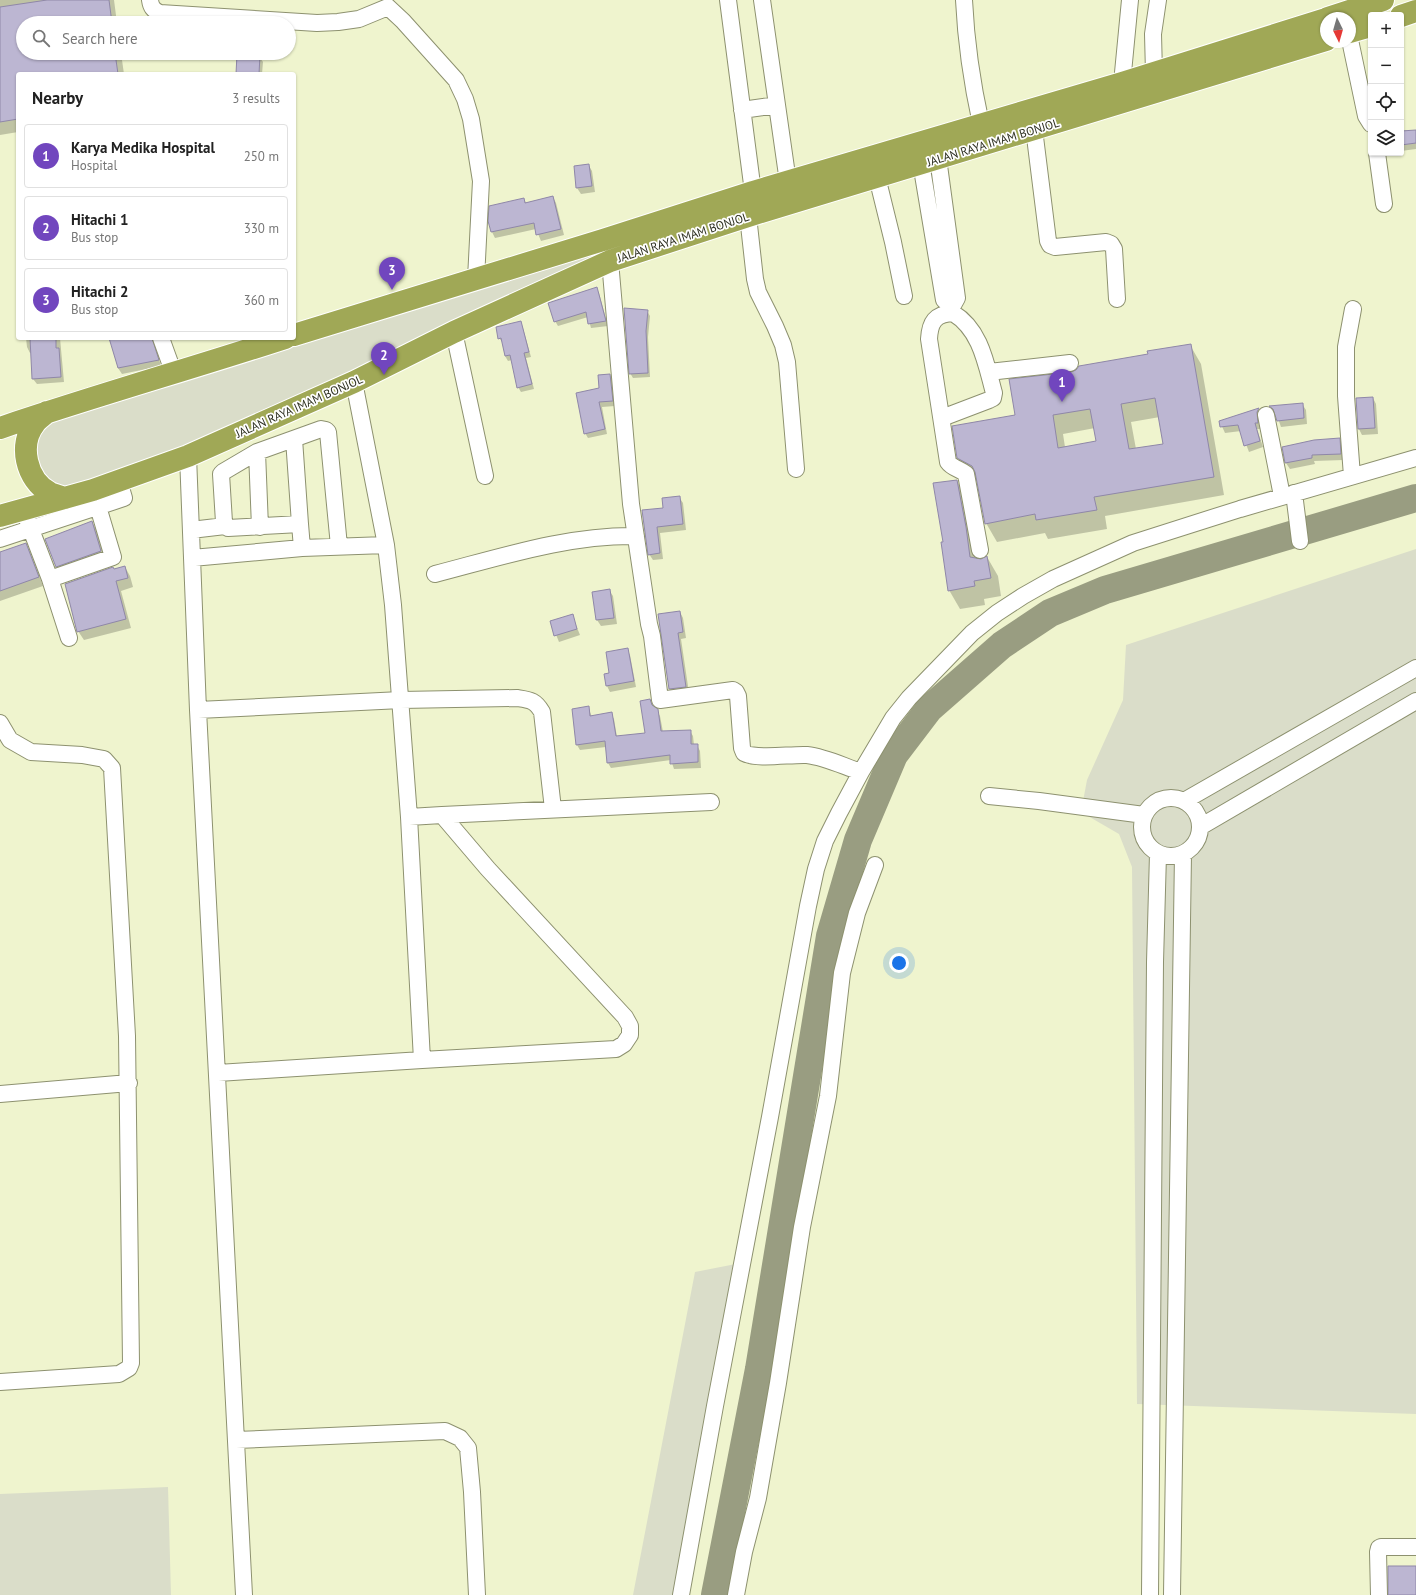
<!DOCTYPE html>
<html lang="en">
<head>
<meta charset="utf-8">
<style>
  :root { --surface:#fff; --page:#f2f2f2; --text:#222; --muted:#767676; --line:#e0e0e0; --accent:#7146be }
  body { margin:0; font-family:"PT Sans",sans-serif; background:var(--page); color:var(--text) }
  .controls { position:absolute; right:12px; top:12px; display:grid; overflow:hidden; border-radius:4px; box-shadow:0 1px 3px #0004 }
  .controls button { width:36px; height:36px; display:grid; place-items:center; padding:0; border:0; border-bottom:1px solid var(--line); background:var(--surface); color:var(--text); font:20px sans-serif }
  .compass { position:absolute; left:1320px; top:12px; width:36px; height:36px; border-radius:50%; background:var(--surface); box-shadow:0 1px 3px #0004; rotate:175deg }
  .you { position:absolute; left:899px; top:963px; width:14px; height:14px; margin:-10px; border:3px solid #fff; border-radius:50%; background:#1a73e8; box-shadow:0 0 0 6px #1a73e833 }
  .badge { display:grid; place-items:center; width:26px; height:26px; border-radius:50%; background:var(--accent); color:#fff; font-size:13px; font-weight:700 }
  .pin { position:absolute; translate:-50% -33px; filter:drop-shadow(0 1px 2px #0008) }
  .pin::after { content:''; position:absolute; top:21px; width:14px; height:12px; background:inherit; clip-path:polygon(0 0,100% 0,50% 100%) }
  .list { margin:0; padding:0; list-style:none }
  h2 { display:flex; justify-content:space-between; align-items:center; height:52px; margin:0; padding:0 16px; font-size:17px }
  h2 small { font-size:13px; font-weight:400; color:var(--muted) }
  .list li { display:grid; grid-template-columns:26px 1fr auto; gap:12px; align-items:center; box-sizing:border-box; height:64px; margin:0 8px 8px; padding:0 8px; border:1px solid var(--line); border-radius:4px }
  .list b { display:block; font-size:15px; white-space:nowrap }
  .list p { margin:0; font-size:13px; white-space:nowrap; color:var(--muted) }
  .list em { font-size:13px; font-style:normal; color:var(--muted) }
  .icon { flex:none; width:22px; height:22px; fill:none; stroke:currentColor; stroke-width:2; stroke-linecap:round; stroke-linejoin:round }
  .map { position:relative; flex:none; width:1416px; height:1595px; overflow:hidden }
  .search { position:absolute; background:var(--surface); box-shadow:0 1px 3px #0004; left:16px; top:16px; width:280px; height:44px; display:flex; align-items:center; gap:10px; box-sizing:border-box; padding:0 14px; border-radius:22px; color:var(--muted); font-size:15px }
  .panel { position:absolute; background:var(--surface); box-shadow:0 1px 3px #0004; left:16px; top:72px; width:280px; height:268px; border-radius:4px }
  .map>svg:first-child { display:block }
  .green { fill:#daddc9 }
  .shadow { fill:#0003; fill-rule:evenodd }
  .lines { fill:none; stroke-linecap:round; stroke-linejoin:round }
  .river { stroke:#999d81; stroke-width:28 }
  .building { fill:#bcb6d2; stroke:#8f87a8; fill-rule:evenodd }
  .minor-casing { stroke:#8d916f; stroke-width:18 }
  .highway-casing { stroke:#fff; stroke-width:24 }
  .minor { stroke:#fff; stroke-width:16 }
  .highway { stroke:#a0a856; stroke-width:22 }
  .labels { text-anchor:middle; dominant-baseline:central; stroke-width:3.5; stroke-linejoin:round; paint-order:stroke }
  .street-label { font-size:12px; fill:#2d2f20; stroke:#fff }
</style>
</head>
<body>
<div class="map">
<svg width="1416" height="1595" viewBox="0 0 1416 1595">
  <rect width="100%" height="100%" fill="#eff4ce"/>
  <path class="green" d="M753,192L610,261L188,456L49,493L28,438L35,423Z
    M1416,549V1414L1137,1404L1132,867L1119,834L1081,812L1087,780L1123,700L1126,645Z
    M746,1262L681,1595H633L695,1272Z
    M168,1487L171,1595H0V1494Z"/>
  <path class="shadow" d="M0,0H114L117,23H23V53H121L124,74H18V132L0,135Z
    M259,56L263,62L262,74H237Z
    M1401,132L1416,136V149L1401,151Z
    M589,166L592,171L595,192L581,194L577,188Z
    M553,197L556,203L564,235L541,241L536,229L495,238L492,232L489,221L524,199L526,203Z
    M596,288L599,293L608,326L591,328L588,317L558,326L555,321Z
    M647,311L650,316L648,337L650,377L633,378L630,373Z
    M520,323L523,328L531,357L526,358L534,389L521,392L518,387L512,360L508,361L505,356L503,343L499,338Z
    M26,338H60L64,382L37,384L33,379L32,353H30L27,347Z
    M110,338H156L154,343L161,366L122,374L118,368Z
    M173,338H185L174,340Z
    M1190,345L1201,364L1224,495L1105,516L1107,529L1048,539L1045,533L997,542L986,523L978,482L969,477L958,457L1016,416L1071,373ZM1160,417L1164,445L1136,449L1131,422ZM1095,428L1097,442L1065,447L1063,434Z
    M610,375L613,380L615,406L602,407L607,434L588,438L585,433L600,389Z
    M1373,398L1376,404L1378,434L1362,435L1359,429Z
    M1302,404L1306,410L1307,424L1281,427L1276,413L1271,407Z
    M1259,410L1262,415L1261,429H1257L1263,447L1249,452L1241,431L1225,433L1220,422Z
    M1339,439L1343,445L1344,460L1314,461L1315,464L1290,469L1286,463L1283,447Z
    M957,481L968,500L977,559L982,560L987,557L998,576L1001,596L984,599L985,605L960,609L949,590Z
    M679,497L683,503L686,530L660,533L663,559L653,560L649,554L643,511L664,509Z
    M92,522L97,531L106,560L62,576L56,567Z
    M26,544L30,552L43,586L0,601V553Z
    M125,567L130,576L133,587L121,591L131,628L84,640L78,631L113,570Z
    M609,590L613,596L617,624L601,626L597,620L593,592Z
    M680,612L683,618L686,638L681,639L689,693L673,695L670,689Z
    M572,615L580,635L559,642L551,622Z
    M627,649L630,655L636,687L610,692L607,686L605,675L610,674Z
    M650,700L660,716L663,732L690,731L693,736L694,745H697L700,751L701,768L674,769L671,760L611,768L608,763L606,747L580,750L577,745L588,707L592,717L611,714L614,719L617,737L647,734Z"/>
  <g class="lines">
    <path class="river" d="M715,1595L759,1369L830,936L858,840L894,755L929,709L1002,645L1050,613L1105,590L1416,498"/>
  </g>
  <path class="building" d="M47,0H109L112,23H23V53H115L118,74H18V119L0,122V7Z
    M237,54L260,55L259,74H236Z
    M1416,130V143L1401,145V131Z
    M589,164L592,186L576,188L574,166Z
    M553,196L561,229L536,235L534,223L491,232L488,221L489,206L524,198L525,203Z
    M597,287L606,321L588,324L586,312L554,322L548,303Z
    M624,308L648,310L646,331L648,373L629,374Z
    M521,321L529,352L524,353L532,384L517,388L510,355L505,356L501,338L498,339L496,327Z
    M30,338H56V348H59L61,377L32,379Z
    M109,338H152L159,360L118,368Z
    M1191,344L1214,477L1094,497L1097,510L1036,520L1035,514L985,524L975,472L972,466L957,458L952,426L1015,415L1009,379L1071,372L1076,370L1079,366L1148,354L1147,351ZM1155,398L1163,444L1129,449L1121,404ZM1090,409L1096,441L1058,448L1053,415Z
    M610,374L613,401L599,402L605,429L584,434L576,393L599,388L598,375Z
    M1373,397L1375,428L1358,429L1356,398Z
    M1303,403L1304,418L1277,421L1273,409L1269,406Z
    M1259,408L1257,412L1258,423H1255L1260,441L1244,446L1238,425L1220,427L1219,421Z
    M1340,438L1341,454L1312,455V458L1285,463L1282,447L1314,440Z
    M957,480L966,527L970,557L981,559L987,556L991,578L974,581L975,586L948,591L941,542H943L933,483Z
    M680,496L683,524L657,527L660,553L648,555L642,510L663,508L662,498Z
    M92,521L101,551L56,567L45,539Z
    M26,543L39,577L0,591V552Z
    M125,566L128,578L116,581L126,619L77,632L65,584L113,567L114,569Z
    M610,589L614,618L596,620L592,592Z
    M680,611L683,632L678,633L686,687L669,689L658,614Z
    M573,614L577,629L554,636L550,621Z
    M628,648L634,681L606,686L604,674L609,673L606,652Z
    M650,699L652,705L658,709L661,731L691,730V744H698V762L670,764V755L607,763L605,741L576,745L572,709L589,706L590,716L612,712L616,736L645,733L640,701Z
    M1388,1566H1416V1595H1388Z"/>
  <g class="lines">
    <defs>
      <path id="minor" d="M150,0C151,7 153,10 160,13L317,23L338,22L359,19L388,7L403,21L456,80L465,99L471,119L481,181L476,279
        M728,0L753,192
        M762,0L788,182
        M964,0C966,42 972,83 981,124
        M1350,40L1366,116L1371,124
        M1154,73L1153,34L1158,0
        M1122,83L1130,0
        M742,110L777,105
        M1034,129L1048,241L1050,245L1055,247L1106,242L1111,244L1114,249L1117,299
        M1377,153L1384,204
        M938,158L957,298L952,307
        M921,163L944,300L952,307L953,313C981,330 986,364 994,393L993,398L989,400L947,416H942
        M877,177L893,242L904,296
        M748,216L755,279L758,292L775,326L783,345L787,362L796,469
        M610,261L631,504L649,624L652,636L660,700L733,690L736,692L738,696L742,748L744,753C757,760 791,754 807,755C825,757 843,766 861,772
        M953,313C935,314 930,322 929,339L948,462C952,468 960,469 966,474L980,550
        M454,332L485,476
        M161,338L174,374
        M989,372L1070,363
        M1266,415L1282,496
        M294,439L300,524
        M257,452L260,527
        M188,456L198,710L244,1595
        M1352,476L1346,396V347L1353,309
        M1294,493L1300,541
        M27,519L50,579
        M225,526L224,522L221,474L223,472L257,452L321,429L326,430L328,432L339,546
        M191,530L225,526L228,528L300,524L302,548L386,545
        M0,539L124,498L119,481
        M192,558L302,548
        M435,574C501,557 567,535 636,536
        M69,638L50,579L113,557L93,490
        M198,710L401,700L517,698C530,700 535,700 542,712L553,809
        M0,723L10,740L31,752L82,755L104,759L112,768L127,1036L131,1363L129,1368L119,1374L0,1382
        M989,796L1039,801L1144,815
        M1142 827a29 29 0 1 1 58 0a29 29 0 1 1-58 0Z
        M1184,801L1416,668
        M442,815L711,802
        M409,817L442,815L488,869L625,1017L630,1026V1035L624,1044L616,1049L422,1060
        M1200,827L1416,701
        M218,1073L422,1060L409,817L393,605L386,545L354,382
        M0,1094L129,1083
        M236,1440L445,1431L460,1438L468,1448L472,1492L477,1595
        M681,1595L715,1406L770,1117L808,906L816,869L825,841L839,813L861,772L893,718L909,698L972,633L997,613L1023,596L1053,579L1133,543L1240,509L1416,458
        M736,1595L744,1552L758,1498L778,1383L802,1227L828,1096L842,973L857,913L875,865
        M1150,1595L1155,962L1158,854
        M1172,1595L1183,854
        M1379,1595L1378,1552L1379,1548L1381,1547H1416"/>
      <path id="highway" d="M1401,16L1416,11
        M1328,18L1383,0
        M1350,32L1371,26
        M294,335L603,240L753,192L1122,83L1326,19
        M47,412C43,416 38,419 35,423C18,444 26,480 50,493C54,495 60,496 65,498
        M0,428C94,396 190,369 285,338
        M0,516L93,490L188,456L354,382L454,332L610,261L748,216L1326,40"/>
    </defs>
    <use href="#minor" class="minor-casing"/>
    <use href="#highway" class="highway-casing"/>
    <use href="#minor" class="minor"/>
    <use href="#highway" class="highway"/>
  </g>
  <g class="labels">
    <g class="street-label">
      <text transform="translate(993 142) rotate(-17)">JALAN RAYA IMAM BONJOL</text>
      <text transform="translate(683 237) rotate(-18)">JALAN RAYA IMAM BONJOL</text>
      <text transform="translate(299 406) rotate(-24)">JALAN RAYA IMAM BONJOL</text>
    </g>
  </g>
</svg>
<div class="controls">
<button>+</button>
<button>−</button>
<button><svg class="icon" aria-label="locate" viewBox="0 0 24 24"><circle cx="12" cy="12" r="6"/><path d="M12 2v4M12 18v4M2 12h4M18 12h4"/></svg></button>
<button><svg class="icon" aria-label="layers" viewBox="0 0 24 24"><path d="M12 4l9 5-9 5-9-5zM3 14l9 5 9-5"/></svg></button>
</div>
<svg class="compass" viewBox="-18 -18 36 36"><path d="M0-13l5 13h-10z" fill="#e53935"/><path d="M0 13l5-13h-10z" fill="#767676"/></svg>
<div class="you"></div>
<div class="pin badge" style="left:1062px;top:402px">1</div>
<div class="pin badge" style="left:384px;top:375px">2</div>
<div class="pin badge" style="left:392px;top:290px">3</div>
<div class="search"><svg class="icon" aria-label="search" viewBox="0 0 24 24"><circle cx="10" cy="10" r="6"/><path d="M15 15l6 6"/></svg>Search here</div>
<section class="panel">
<h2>Nearby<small>3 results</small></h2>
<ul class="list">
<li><span class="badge">1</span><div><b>Karya Medika Hospital</b><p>Hospital</p></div><em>250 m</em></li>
<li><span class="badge">2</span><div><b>Hitachi 1</b><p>Bus stop</p></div><em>330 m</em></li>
<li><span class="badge">3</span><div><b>Hitachi 2</b><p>Bus stop</p></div><em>360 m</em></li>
</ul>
</section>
</div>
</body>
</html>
